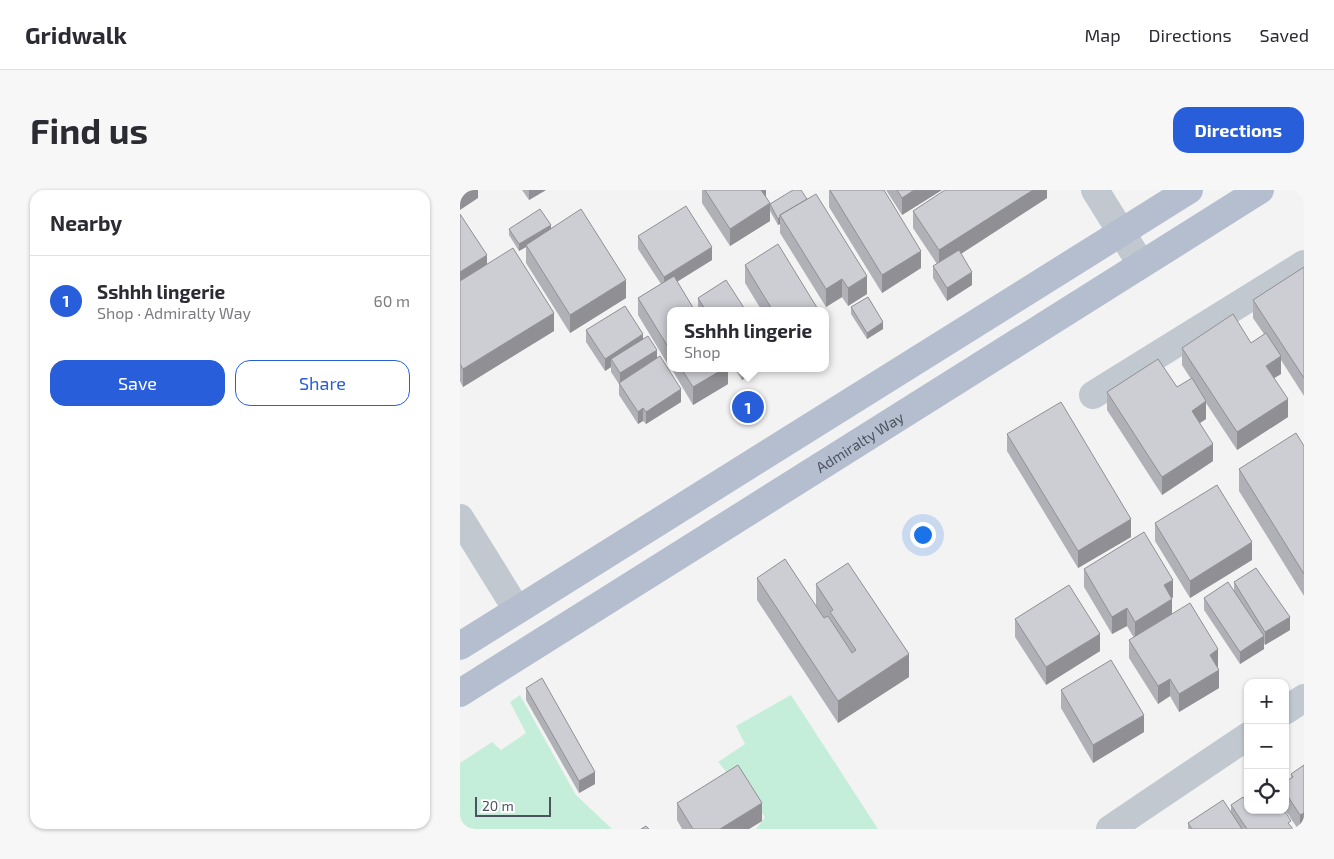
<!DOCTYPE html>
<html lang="en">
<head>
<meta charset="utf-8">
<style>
  :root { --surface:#fff; --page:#f7f7f7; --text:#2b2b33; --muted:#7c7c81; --line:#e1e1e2; --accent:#285eda }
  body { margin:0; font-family:"Exo 2",sans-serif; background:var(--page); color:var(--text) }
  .controls { position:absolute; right:15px; bottom:15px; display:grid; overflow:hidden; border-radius:10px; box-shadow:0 1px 4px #0004 }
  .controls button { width:45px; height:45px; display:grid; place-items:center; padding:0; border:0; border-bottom:1px solid var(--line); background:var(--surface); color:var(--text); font:25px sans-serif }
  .scale { position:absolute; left:15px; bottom:12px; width:76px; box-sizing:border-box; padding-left:5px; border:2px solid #4b535f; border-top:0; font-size:14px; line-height:18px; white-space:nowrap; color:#4b535f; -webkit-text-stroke:4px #fff; paint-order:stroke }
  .you { position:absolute; left:462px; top:344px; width:18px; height:18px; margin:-12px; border:4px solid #fff; border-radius:50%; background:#1a73e8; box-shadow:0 0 0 8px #1a73e833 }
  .badge { display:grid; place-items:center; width:32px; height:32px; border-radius:50%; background:var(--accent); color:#fff; font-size:16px; font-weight:700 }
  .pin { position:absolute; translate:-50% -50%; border:2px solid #fff; box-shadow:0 1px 5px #0006 }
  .popup { position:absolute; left:207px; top:117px; width:162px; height:65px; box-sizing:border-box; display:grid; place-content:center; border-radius:10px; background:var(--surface); filter:drop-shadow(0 1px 4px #0005); font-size:16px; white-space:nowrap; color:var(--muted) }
  .popup b { font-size:19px; color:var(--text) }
  .popup::after { content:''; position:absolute; left:50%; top:100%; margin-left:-10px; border:10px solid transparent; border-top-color:var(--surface) }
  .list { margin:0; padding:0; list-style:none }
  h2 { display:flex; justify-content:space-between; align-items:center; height:65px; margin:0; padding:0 20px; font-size:21px }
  h2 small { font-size:16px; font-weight:400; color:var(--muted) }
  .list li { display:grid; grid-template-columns:32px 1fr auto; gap:15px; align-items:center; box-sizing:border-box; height:90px; padding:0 20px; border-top:1px solid var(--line) }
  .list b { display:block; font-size:19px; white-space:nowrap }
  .list p { margin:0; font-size:16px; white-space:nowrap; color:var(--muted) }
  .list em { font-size:16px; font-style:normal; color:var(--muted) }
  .actions { display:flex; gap:10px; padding:15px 20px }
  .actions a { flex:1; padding:11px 0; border:1px solid var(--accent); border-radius:15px; text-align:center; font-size:18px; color:var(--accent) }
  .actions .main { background:var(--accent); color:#fff }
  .icon { flex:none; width:28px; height:28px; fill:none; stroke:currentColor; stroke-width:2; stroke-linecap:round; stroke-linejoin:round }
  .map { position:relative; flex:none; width:844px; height:639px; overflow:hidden; border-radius:15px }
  header { display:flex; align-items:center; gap:30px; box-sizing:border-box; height:70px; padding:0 25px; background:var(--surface); border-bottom:1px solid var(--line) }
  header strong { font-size:24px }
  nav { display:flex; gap:28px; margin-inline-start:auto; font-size:18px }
  .intro { display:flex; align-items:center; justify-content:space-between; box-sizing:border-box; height:120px; padding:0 30px }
  h1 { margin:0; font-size:35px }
  .button { padding:12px 22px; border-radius:15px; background:var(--accent); color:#fff; font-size:18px; font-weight:700 }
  main { display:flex; gap:30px; padding:0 30px }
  aside { flex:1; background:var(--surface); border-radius:15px; box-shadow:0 1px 4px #0004 }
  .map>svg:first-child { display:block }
  .green { fill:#c5eeda }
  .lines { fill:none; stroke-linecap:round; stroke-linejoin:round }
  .minor { stroke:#c1c8d0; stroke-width:28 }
  .major { stroke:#b5becf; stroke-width:28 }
  .wall { fill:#b0b1b6 }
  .shaded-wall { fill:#909094 }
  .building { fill:#cdced4; stroke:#909094 }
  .labels { text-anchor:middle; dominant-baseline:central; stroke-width:4; stroke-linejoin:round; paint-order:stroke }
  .street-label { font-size:15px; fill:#4b535f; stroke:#fff }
</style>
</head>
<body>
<header>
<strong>Gridwalk</strong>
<nav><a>Map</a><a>Directions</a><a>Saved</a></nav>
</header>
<div class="intro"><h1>Find us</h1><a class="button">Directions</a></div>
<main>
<aside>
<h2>Nearby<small></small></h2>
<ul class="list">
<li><span class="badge">1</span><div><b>Sshhh lingerie</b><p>Shop · Admiralty Way</p></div><em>60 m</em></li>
</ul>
<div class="actions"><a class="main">Save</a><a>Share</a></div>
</aside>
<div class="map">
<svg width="844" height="639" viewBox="0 0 844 639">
  <rect width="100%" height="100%" fill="#f4f3f3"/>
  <path class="green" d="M60,505L116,605L152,639H0V573L32,552L41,560L66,543L50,512Z
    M331,505L418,639H296L305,627L258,572L285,554L276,536Z"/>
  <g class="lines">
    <path class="minor" d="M635,0L681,74
      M633,205L844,74
      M0,328L57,420
      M825,521L844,508
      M650,639L788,546"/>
    <g class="major">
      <path d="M0,456L729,0"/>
      <path id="s1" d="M0,503L800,0"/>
    </g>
  </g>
  <path class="wall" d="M62,0H86L69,10Z
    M242,0H306V8L310,31L270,56L242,13Z
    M369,0H424L461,78L422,103L369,17Z
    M426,0H482L442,25Z
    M587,0V8L501,64L512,95L487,111L473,88V76L477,74L453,38V21Z
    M310,14L407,104L388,116L382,107L366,117L320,43V34L318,35L310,21Z
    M0,24L27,75L94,141L3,197L0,191Z
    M49,39H91L166,108L110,143L66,73V57L59,61L49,45Z
    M178,46L252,70L217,91L210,121V178L178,125V108L201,94L178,59Z
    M285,75L359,121H302L285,93Z
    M844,77V206L821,170V184L814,188L828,227L777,260L746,213V229L740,233L753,271L702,305L647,220V202L717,197L731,189L722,175V158L791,153L804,144L793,128V110Z
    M238,108L286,121H238Z
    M391,117L423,139L407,149L391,124Z
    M126,140L183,149L197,168L221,212L186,234L183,231L178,234L159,205V194L151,182V177L145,181L126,152Z
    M211,178H268V194L233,215Z
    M274,178H301L282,190Z
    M547,244L671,347L618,378L547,261Z
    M844,256V406L779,301V279Z
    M695,333L792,370L730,408L695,351Z
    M624,379L713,407L712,408V424L758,477L759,498L719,522L710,506L698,514L669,468V450L674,448L667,436L652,444L624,397Z
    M297,388L356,416V394L449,487L378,533L297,410Z
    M774,392L830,440L805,455L804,453V459L780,474L744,420V408L774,400Z
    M555,429L640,461L586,495L555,447Z
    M66,498L135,594L119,603L66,510Z
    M601,500L684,542L633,573L601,518Z
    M844,575V639H838L825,620V592L831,588V584Z
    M787,612L831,636L833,639H728V633L771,622V615Z
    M217,613L302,631L289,639H222L217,630Z"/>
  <path class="shaded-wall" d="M3,0H18V8L0,20V2Z
    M69,0H86L69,10Z
    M298,0H306V9Z
    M454,0H482L442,25V8Z
    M573,0H587V8L479,78V60Z
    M310,13V31L270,56V39Z
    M320,27V34L318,35V29Z
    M91,35V41L66,55V57L59,61V54Z
    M252,57V70L204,100V87Z
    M461,61V78L422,103V85Z
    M27,65V83L0,100V82Z
    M512,82V95L487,111V98Z
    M407,86V104L388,116V98Z
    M382,89V107L366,117V99Z
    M166,90V108L110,143V125Z
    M94,123V141L3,197V179Z
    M423,132V139L407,149V143Z
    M183,144V157L151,169V177L145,181V169Z
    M197,160V172L160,194V183Z
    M821,166V184L806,193V176Z
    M265,178H268V194L233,215V197Z
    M282,178H301L282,190Z
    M221,199V212L186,234V222Z
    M828,209V227L777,260V242Z
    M746,211V229L732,238V221Z
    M183,218V231L178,234V222Z
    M753,254V271L702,305V287Z
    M671,329V347L618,378V361Z
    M792,352V370L730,408V391Z
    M713,390V407L704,413V395Z
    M712,409V427L675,449V432Z
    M667,418V436L652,444V427Z
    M830,427V440L805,455V442Z
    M640,444V461L586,495V477Z
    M804,446V459L780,474V462Z
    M758,459V477L750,482V465Z
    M449,464V487L378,533V511Z
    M759,480V498L719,522V504Z
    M710,489V506L698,514V496Z
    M684,525V542L633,573V555Z
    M135,582V594L119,603V591Z
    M302,613V631L289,639H260Z
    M844,622V639H840V625Z"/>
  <path class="building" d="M245,0H301L310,13L270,39Z
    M333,0H341L347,9L320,25V27L318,29L310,14Z
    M370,0H424L461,61L422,85Z
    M437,0H454L442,8Z
    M485,0H573L479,60L453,21Z
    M356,4L407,86L388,98L382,89L366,99L320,25Z
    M226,16L252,57L204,87L178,46Z
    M80,19L91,35L59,54L49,39Z
    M121,19L166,90L110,125L66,55Z
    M0,24L27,65L0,82Z
    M318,54L359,121H313L285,75Z
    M53,58L94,123L3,179L0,174V91Z
    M499,60L512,82L487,98L473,76Z
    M844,77V188L793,110Z
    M214,86L235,121H210V160L178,108Z
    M266,90L286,121H246L238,108Z
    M408,107L423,132L407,143L391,117Z
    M165,116L183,144L145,169L126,140Z
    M773,124L791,153L806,143L821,166L806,176L828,209L777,242L722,158Z
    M188,146L197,160L160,183L151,169Z
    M200,166L221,199L186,222L183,218L178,222L159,193Z
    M698,169L717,197L732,188L746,211L732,221L753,254L702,287L647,202Z
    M221,178H265L233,197Z
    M601,212L671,329L618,361L547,244Z
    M836,243L844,256V384L779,279Z
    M757,295L792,352L730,391L695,333Z
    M684,342L713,390L704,395L712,409L675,432L667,418L652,427L624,379Z
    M325,369L364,428L368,426L392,463L396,460L370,422L373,420L356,394L388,373L449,464L378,511L297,388Z
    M796,378L830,427L805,442L774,392Z
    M768,392L804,446L780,462L744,408Z
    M609,395L640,444L586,477L555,429Z
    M730,413L758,459L750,465L759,480L719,504L710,489L698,496L669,450Z
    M651,470L684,525L633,555L601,500Z
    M82,488L135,582L119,591L66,498Z
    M278,575L302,613L260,639H233L217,613Z
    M844,575V623L840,625L825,602V600L828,598L825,593V592L833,587L831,584Z
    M783,607L787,612L788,611V620H824L831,631L828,633L833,639H787L771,615Z
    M763,610L782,639H732L728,633Z
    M186,636L189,639H181Z"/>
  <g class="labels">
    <g class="street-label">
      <text stroke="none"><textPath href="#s1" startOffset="472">Admiralty Way</textPath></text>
    </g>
  </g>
</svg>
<div class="controls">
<button>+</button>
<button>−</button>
<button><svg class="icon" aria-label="locate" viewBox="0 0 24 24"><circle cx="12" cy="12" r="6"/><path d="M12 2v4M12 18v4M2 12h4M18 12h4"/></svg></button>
</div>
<div class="scale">20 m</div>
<div class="you"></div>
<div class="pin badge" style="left:288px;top:217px">1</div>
<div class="popup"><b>Sshhh lingerie</b>Shop</div>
</div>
</main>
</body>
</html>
